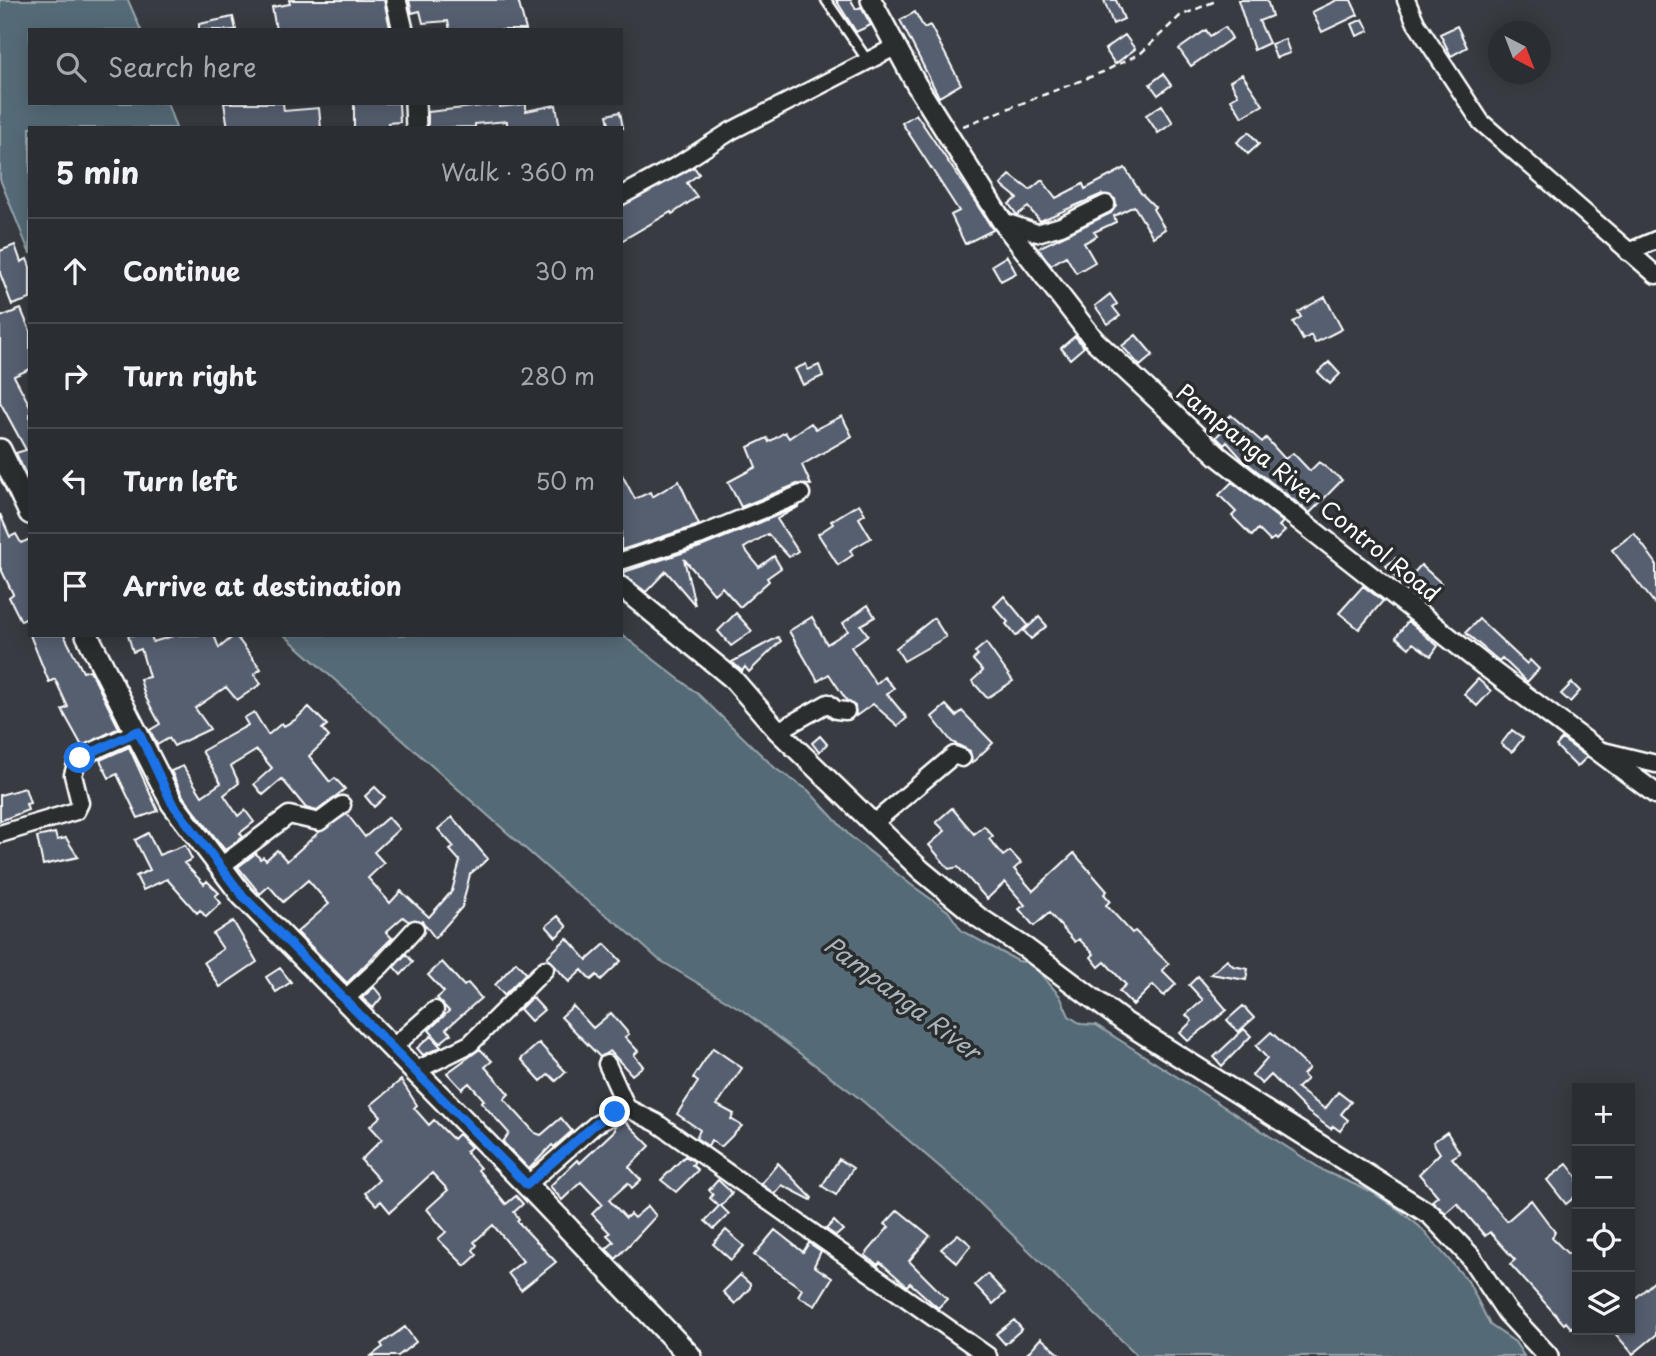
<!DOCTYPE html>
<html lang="en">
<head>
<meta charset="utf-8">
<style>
  :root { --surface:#2a2d32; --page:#32353a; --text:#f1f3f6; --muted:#a5a8ac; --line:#46494d }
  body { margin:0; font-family:"Playpen Sans",sans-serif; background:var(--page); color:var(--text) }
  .controls { position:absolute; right:21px; bottom:21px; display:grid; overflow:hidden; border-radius:0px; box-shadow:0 4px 18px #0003 }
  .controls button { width:63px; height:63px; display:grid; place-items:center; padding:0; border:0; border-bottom:2px solid var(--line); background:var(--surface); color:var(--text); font:35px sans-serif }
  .compass { position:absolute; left:1488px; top:21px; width:63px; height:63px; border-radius:50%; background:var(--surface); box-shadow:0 4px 18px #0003; rotate:138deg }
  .stop { position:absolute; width:21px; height:21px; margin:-16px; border:5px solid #1a73e8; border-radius:50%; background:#fff }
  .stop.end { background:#1a73e8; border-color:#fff; box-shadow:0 2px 7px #0008 }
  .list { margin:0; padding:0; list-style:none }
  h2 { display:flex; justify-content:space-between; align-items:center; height:91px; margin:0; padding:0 28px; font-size:30px }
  h2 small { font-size:23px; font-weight:400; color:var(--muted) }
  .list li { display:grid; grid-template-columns:46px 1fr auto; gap:21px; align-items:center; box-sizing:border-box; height:105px; padding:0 28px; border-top:2px solid var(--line) }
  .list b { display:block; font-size:26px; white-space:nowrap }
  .list em { font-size:23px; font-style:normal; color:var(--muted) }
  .icon { flex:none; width:38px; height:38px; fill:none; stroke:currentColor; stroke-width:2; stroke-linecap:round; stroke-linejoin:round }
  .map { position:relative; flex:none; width:1656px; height:1356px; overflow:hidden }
  .search { position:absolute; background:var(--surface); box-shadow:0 4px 18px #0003; left:28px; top:28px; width:595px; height:77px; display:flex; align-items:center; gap:18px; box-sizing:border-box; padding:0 24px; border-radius:0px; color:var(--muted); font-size:26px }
  .panel { position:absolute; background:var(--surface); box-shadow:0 4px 18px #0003; left:28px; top:126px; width:595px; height:511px; border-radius:0px }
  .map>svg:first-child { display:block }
  .water { fill:#556a77; stroke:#99a6ad; stroke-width:2 }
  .building { fill:#575e70; stroke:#fff; stroke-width:2 }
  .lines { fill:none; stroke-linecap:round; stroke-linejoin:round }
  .service-casing { stroke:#fff; stroke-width:13 }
  .minor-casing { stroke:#fff; stroke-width:21 }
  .tertiary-casing { stroke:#fff; stroke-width:24 }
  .secondary-casing { stroke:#fff; stroke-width:26 }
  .path { stroke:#fff; stroke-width:2.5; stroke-dasharray:7 5; stroke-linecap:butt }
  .service { stroke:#2a2d2e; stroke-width:8 }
  .minor { stroke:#2a2d2e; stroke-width:16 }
  .tertiary { stroke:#2a2d2e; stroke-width:19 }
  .secondary { stroke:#2a2d2e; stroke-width:21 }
  .route { stroke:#1a73e8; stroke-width:9 }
  .labels { text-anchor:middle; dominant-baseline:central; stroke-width:7; stroke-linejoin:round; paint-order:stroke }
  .street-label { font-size:23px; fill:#fff; stroke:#2a2d2e }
  .water-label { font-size:24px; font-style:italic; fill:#aab4bb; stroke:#2a2d2e }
</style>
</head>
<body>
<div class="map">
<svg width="1656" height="1356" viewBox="0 0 1656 1356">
  <rect width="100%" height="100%" fill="#383c42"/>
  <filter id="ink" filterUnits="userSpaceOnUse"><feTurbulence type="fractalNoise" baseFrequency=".0143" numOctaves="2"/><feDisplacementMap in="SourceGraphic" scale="14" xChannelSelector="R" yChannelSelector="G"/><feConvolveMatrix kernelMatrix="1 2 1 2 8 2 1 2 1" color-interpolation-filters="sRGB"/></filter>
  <g filter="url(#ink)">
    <path class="water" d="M0,0H128L141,30H30V103H167L176,128H30V254L0,179Z
      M621,634L698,694L776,769L808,790L849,835L910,884L948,911L962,931L1018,961L1031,963L1060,996L1069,1016L1081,1024L1096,1025L1326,1172L1372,1192L1399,1210L1419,1226L1468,1281L1490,1325L1515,1342L1524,1356H1138L961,1185L859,1098L742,1010L658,959L621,926L571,889L284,635Z"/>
    <path class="building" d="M289,0H384L390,28L276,30L272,7L290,4Z
      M409,0H518L526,30H450L448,21L423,23L420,11L412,13Z
      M836,0H851L856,9L861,7L871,25L856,32Z
      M1104,0H1116L1124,19L1113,24Z
      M1238,0H1267L1272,16L1259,21L1269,43L1254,50Z
      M1337,0H1351L1358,15L1322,32L1312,12Z
      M915,12L924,28L930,25L961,84L939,97L900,20Z
      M233,17L236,30H199V24Z
      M1363,19L1369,31L1357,36L1352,24Z
      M1457,26L1467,47L1451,56L1440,34Z
      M1225,27L1232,38L1191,66L1179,49L1206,30L1210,36Z
      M1125,35L1135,49L1115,64L1105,49Z
      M1285,39L1290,53L1276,58L1271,44Z
      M1163,74L1171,85L1158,95L1150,84Z
      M1242,74L1263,105L1242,117L1231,99L1238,95L1230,81Z
      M224,103H283L284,111L319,108L321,128H228Z
      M354,103H399L400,122L388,123L389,128H354Z
      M500,104V107L526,104V111L556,105L560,128H507V121L475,124V127L428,128V112Z
      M1162,105L1173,123L1158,133L1146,115Z
      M620,112L623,128H610L607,115Z
      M916,114L976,203L993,230L965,244L951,215L959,211L902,123Z
      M1249,132L1259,144L1248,154L1237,142Z
      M694,167L699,174L687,183L697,197L672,214L671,212L621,241V206Z
      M1125,168L1140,192L1155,207L1153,209L1165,229L1153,237L1134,206L1114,216L1116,222L1094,232L1097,236L1084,243L1095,262L1076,273L1066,256L1051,265L1038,248L1111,213L1116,205L1115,199L1102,194L1040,221L1028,207L1017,215L1009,204L1017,198L1001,185L1010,175L1030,190L1042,180L1056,198L1083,184L1085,189Z
      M15,245L21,262L27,259L30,267V299L12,305L0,273V251Z
      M1007,256L1016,273L1001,281L992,265Z
      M1110,294L1117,304L1113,307L1120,316L1108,324L1095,306Z
      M1325,297L1342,329L1315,343L1311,335L1303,340L1293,322L1301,317L1298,312Z
      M21,309L30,331V369L14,376L30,406V476L27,477L16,453L26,450L0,402V317Z
      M1136,335L1153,355L1140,366L1122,346Z
      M1075,336L1084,347L1070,359L1061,348Z
      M1329,362L1340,374L1330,384L1318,372Z
      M806,364L808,370L819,365L823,376L803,385L795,369Z
      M1231,415L1262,442L1266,438L1285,459L1293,453L1310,471L1319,462L1342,480L1310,513L1243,460L1227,442L1224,445L1216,437L1221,432L1217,428Z
      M842,416L852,436L802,465L811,485L797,484L741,507L728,482L756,467L748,447L767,438L769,442L785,432L789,438L811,423L816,429Z
      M621,473L635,499L650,492L652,497L679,481L699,525L621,550Z
      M1232,482L1283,522L1279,526L1285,531L1276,540L1274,538L1270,541L1258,529L1252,536L1232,516L1236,512L1219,495Z
      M859,504L865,514L859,518L871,538L850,550L853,555L838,565L818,534L833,524L831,521Z
      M800,506L777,519L798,551L789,557L768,534L744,548L759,567L774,556L781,568L767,578L769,581L740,607L722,587L714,594L684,559L695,605L666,571L646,592L621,573L703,546Z
      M0,514L10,537L16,534L21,543L30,539V617L21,621L9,597L13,594L0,567Z
      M1634,533L1656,563V605L1612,550Z
      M1396,558L1411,576L1421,565L1441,583L1423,602L1402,585L1386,566Z
      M1363,586L1383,601L1359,629L1339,613Z
      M1004,596L1028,625L1016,636L1006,624L1008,622L994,606Z
      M868,605L875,617L861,625L868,635L851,647L876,684L884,677L894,688L887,694L907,718L898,726L873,704L856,716L855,706L847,701L829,674L818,681L789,631L812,617L827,644L848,631L843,623Z
      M736,613L752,631L731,646L718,631Z
      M1039,617L1047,626L1031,639L1024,631Z
      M934,618L946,637L904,661L896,648Z
      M1479,619L1527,664L1530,660L1539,669L1527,682L1502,658L1499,661L1467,634L1466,632Z
      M1408,621L1438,646L1431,656L1413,643L1409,648L1396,637Z
      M30,635H64L83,672L90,670L119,728L82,746L62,710L68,707L55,679L49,682Z
      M128,635H151L153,642L176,635H214L219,648L235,635L261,669L254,674L261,684L237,700L226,687L195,708L210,729L174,746L169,738L157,745L150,730L160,724L145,696L140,679L149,677L141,649L133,652Z
      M778,637L781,641L749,672L745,667L742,671L732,662Z
      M986,643L1013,681L987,698L972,681L983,671L973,660L978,655L975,652Z
      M1478,679L1491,691L1477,706L1464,694Z
      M1572,683L1580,691L1570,702L1561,694Z
      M946,705L956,716L962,711L993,743L972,763L970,751L952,742L932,717Z
      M309,707L327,725L322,729L329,737L309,756L330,782L335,778L345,789L317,811L306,808L282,779L263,795L254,784L272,768L257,750L231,766L239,783L224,795L238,816L245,810L254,822L240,833L243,837L225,850L183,796L171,771L183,766L202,796L221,783L202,751L248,725L244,718L254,712L268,735L282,723L284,726L295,720Z
      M1512,730L1523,738L1512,752L1501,744Z
      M820,736L827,744L819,752L812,743Z
      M1562,739L1587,757L1577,767L1556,746Z
      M129,747L158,811L138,818L117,774L109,778L100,760Z
      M375,787L385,797L374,807L365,796Z
      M25,788L30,803L26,804L28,810L0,821V795Z
      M952,808L974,834L984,826L993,836L989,839L1003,856L1010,851L1021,863L1014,869L1033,891L1074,853L1107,891L1104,894L1110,901L1106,905L1132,933L1135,931L1169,964L1162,970L1176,984L1164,996L1153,985L1133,1005L1119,991L1126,985L1105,962L1099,967L1091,957L1094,954L1079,939L1075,942L1049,913L1034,926L1019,909L1025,905L1005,882L987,899L958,867L949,869L929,845L945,831L936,822Z
      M347,814L365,837L388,817L399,829L374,852L384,863L368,878L390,903L401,891L429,917L452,891L460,861L450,850L454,847L438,829L452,817L488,859L470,874L462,907L435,938L422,921H408L403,917L386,932L392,938L347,983L297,932L329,904L308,880L283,902L269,886L260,894L238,867L256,853L260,859L263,857L266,860L277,850L287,861L319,832Z
      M55,833L57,840L66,838L78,857L43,865L37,837Z
      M148,833L159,855L185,845L192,859L184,863L204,884L207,881L219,893L215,896L221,903L206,917L200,910L197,913L167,879L143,890L136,876L150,870L135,840Z
      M558,916L567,927L556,937L546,926Z
      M233,921L257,962L220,987L204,962L223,949L213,934Z
      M567,938L587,960L605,944L621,961L601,980L597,975L591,980L582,970L569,982L547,957Z
      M406,954L413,962L401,975L394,967Z
      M1227,960L1233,966L1248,969L1246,980L1211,974Z
      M442,962L464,986L468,983L481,998L446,1029L451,1034L440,1043L429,1030L449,1011L437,998L444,992L428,975Z
      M516,962L526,973L504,995L495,985Z
      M280,968L291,982L276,992L266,977Z
      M1198,976L1227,1010L1188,1041L1180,1033L1192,1021L1186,1015L1203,1000L1189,985Z
      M374,987L382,997L373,1008L362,998Z
      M532,997L544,1010L531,1021L520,1009Z
      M573,1006L593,1028L611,1013L629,1034L625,1037L638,1051L634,1055L643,1066L632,1075L610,1051L600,1057L561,1017Z
      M1243,1006L1254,1018L1238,1032L1227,1020Z
      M1244,1029L1251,1036L1222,1066L1214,1057Z
      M1271,1032L1309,1068L1303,1075L1307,1079L1297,1088L1325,1109L1338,1092L1351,1102L1341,1114L1348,1120L1340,1131L1333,1126L1331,1129L1308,1112L1271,1075L1262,1084L1252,1075L1267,1058L1256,1046Z
      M431,1036L441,1047L423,1055L417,1048Z
      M539,1043L566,1072L556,1081L549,1074L541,1081L521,1059Z
      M713,1048L742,1068L717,1105L734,1114L731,1119L742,1126L721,1147L711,1140L708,1146L696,1138L700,1130L677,1114L698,1082L693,1078Z
      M480,1049L492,1061L485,1067L509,1094L504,1099L535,1133L541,1135L561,1118L572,1131L554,1147L552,1145L529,1169L503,1142L509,1133L481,1102L484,1100L469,1083L462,1089L447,1073Z
      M401,1080L417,1105L414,1108L429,1125L434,1120L453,1139L458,1134L471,1147L466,1152L480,1168L478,1170L506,1204L516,1196L523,1204L514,1212L519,1219L517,1221L556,1262L521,1290L508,1273L523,1261L493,1225L474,1242L477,1245L473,1250L477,1255L465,1266L438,1239L446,1232L427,1209L448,1190L432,1173L390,1212L381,1201L376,1205L365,1193L379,1180L361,1160L382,1139L370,1126L381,1116L371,1105Z
      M625,1121L650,1146L629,1167L641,1180L632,1188L628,1183L609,1200L626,1218L630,1214L634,1218L648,1206L656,1216L616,1259L606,1249L614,1242L607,1235L610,1233L592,1214L602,1204L581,1182L562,1200L550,1186L577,1160L580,1163L615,1130V1126Z
      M1447,1132L1460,1153L1452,1158L1507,1221L1531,1200L1555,1232L1552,1238L1568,1254L1577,1247V1323L1571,1328L1566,1322L1564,1324L1510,1264L1515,1260L1490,1232L1485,1236L1457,1203L1446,1213L1432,1201L1438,1196L1419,1174L1440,1153L1433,1142Z
      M685,1156L695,1162L692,1165L698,1170L676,1192L661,1180Z
      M839,1159L853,1168L836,1195L822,1186Z
      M778,1163L812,1198L811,1200L782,1185L775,1194L761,1184Z
      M1567,1164L1577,1177V1195L1566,1204L1547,1180Z
      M718,1180L732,1193L721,1206L729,1214L714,1229L705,1221L719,1206L710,1198L713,1194L709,1190Z
      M898,1210L930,1236L909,1261L947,1299L938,1308L910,1283L907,1286L880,1262L878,1265L865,1255L889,1227L885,1224Z
      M834,1221L843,1230L836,1236L826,1229Z
      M726,1230L744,1246L731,1260L713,1244Z
      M775,1230L803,1252L809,1243L821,1251L814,1266L832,1278L815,1306L798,1296L802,1289L754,1255Z
      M958,1234L971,1245L957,1263L941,1249Z
      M987,1274L1005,1293L993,1304L975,1285Z
      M740,1275L750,1284V1288L735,1304L723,1292Z
      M1656,1280V1335L1633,1354L1612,1330H1630V1303Z
      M1014,1320L1022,1329L1005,1344L996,1334Z
      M405,1327L416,1342L398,1356H371L383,1347L381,1344Z
      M1041,1338L1062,1356H1025Z"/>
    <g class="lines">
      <defs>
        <path id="service" d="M826,0L868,61"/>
        <path id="minor" d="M1406,0L1416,23L1481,122L1656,275
          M621,196L678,165L731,131L895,47
          M1002,221L1037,233L1061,226L1106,204
          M1628,252L1656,240
          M621,561L699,536L801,494
          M778,731L828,703L836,710L846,711
          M1599,750L1656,764
          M875,822L954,755L962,758
          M0,834L76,811L80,803L73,775L77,761L93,751L138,731
          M220,867L289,815L319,822L342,805
          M344,1000L382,965L415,929
          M392,1048L435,1010
          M607,1064L627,1108L657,1123L988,1356
          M415,1071L470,1044L545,969
          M527,1185L595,1125L627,1108"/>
        <path id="tertiary" d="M396,0L403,30
          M871,0L916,84L1002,221L1095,341L1218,456L1485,666L1656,794
          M415,103L416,128
          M621,587L732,678L778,731L921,870L978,917L1027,949L1123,1021L1431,1215L1470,1256L1507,1312L1548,1356"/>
        <path id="secondary" d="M0,450L30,513
          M87,635L172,803L242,895L527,1185L690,1356"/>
      </defs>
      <use href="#service" class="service-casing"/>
      <use href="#minor" class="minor-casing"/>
      <use href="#tertiary" class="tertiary-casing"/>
      <use href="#secondary" class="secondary-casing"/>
      <path class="path" d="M963,126L1103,72L1141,53L1180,16L1218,0"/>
      <use href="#service" class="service"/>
      <use href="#minor" class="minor"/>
      <use href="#tertiary" class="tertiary"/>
      <use href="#secondary" class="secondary"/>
    </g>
  </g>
  <g class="lines" filter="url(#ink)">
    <path class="route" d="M80,758L138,731L172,803L242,895L527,1185L594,1125L615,1112"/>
  </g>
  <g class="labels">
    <g class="street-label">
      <text transform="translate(1309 492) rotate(39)">Pampanga River Control Road</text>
    </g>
    <g class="water-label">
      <text transform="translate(903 997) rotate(37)">Pampanga River</text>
    </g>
  </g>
</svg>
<div class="controls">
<button>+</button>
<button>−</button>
<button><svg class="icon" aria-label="locate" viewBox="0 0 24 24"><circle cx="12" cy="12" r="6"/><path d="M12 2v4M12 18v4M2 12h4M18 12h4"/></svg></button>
<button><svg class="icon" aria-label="layers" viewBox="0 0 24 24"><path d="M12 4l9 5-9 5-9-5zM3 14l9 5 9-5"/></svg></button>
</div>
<svg class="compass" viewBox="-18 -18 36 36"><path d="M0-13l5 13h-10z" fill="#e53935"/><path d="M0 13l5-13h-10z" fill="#a5a8ac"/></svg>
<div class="stop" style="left:80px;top:758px"></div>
<div class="stop end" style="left:615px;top:1112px"></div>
<div class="search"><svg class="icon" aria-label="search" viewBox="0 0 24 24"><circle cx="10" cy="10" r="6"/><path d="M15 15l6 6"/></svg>Search here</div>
<section class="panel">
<h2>5 min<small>Walk · 360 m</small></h2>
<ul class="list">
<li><svg class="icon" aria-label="ahead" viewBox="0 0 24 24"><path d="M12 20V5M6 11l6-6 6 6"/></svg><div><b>Continue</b></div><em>30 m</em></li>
<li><svg class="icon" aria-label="right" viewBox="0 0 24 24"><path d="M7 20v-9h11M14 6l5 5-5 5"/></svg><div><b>Turn right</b></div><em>280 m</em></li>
<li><svg class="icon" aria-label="left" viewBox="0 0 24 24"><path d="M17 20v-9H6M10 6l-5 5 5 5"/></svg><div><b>Turn left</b></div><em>50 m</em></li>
<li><svg class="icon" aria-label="arrive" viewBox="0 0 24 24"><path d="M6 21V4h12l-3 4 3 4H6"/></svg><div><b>Arrive at destination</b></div></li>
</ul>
</section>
</div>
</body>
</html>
